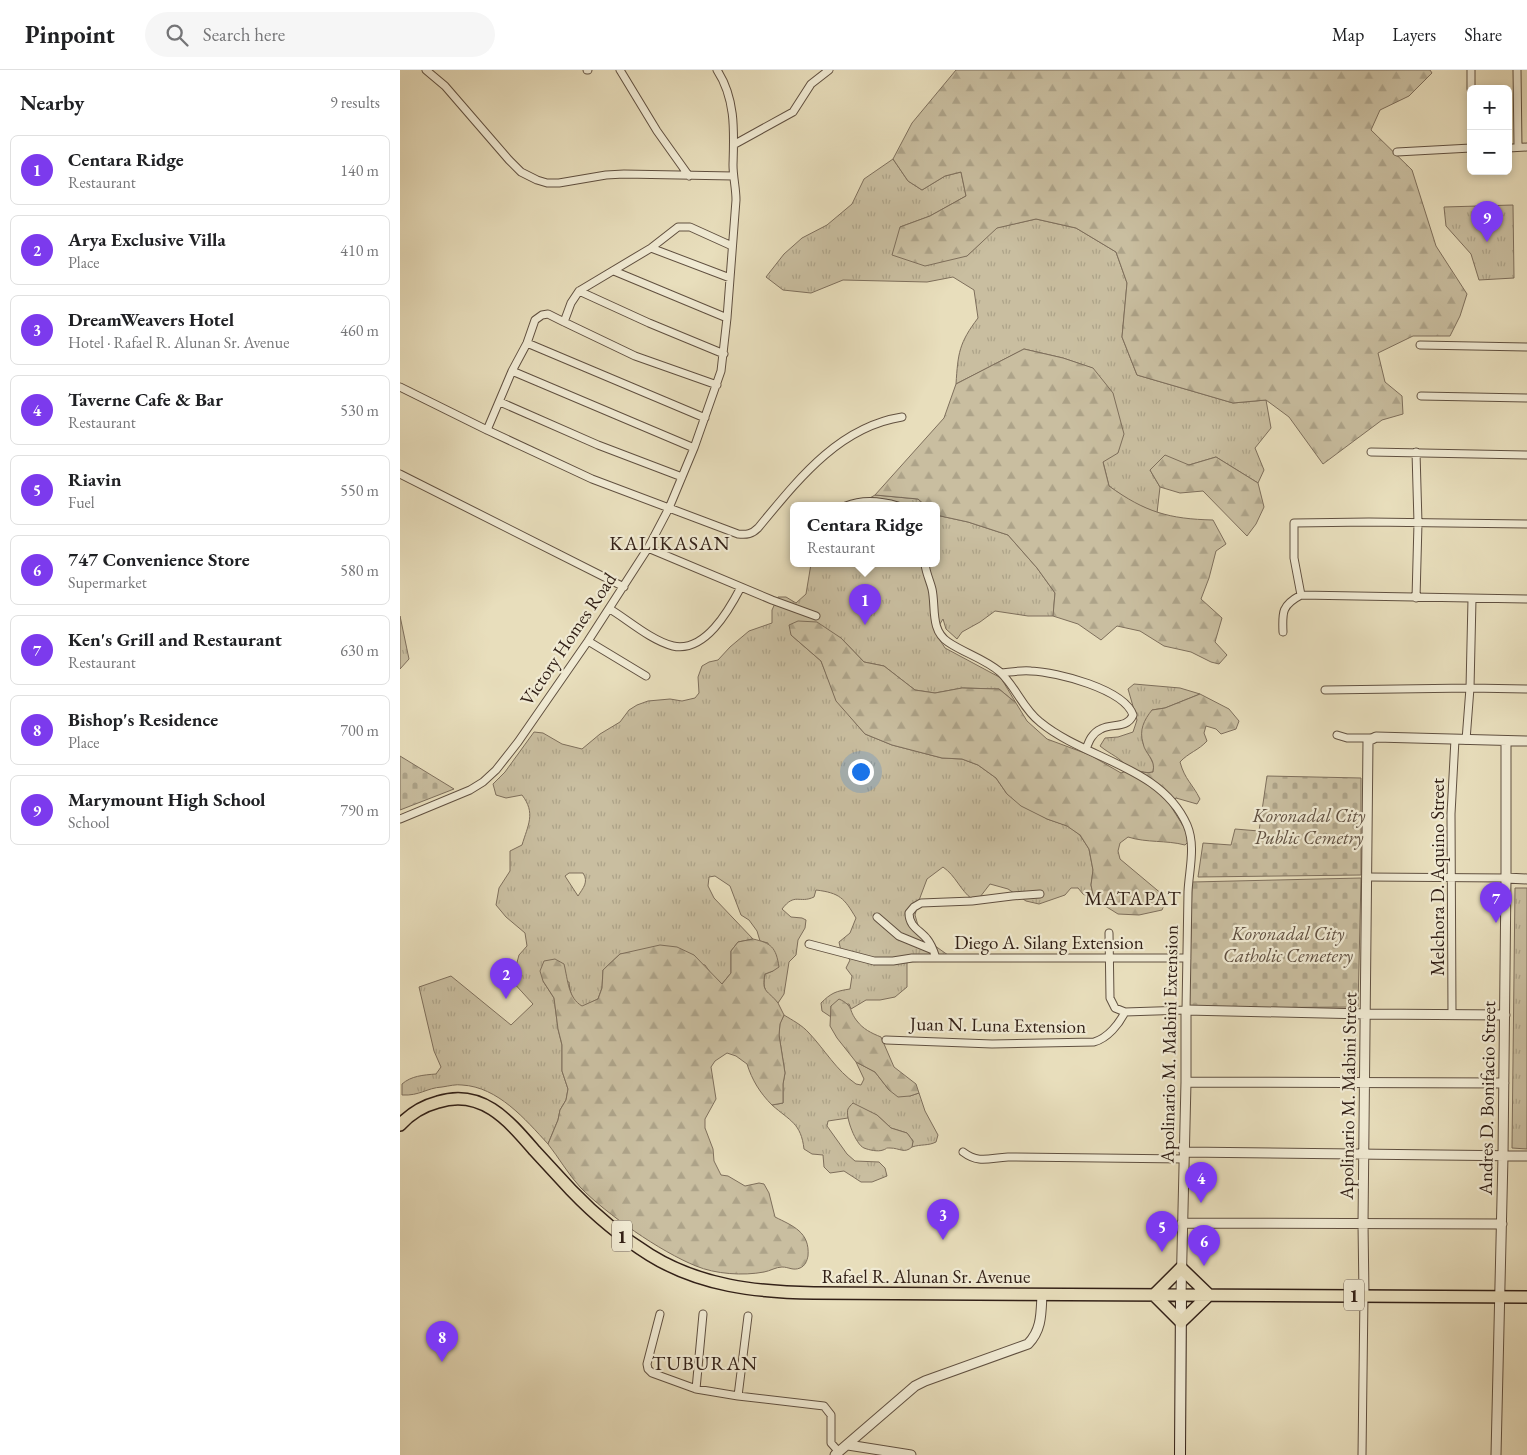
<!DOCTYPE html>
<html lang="en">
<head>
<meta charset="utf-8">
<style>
  :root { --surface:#fff; --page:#f6f6f6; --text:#202124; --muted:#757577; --line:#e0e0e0; --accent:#7c3aed }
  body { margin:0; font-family:"EB Garamond",serif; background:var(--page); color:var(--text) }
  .controls { position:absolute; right:15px; top:15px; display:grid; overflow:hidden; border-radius:8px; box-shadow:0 2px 8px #0003 }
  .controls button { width:45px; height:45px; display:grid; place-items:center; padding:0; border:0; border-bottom:1px solid var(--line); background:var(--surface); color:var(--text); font:25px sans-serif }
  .you { position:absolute; left:460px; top:701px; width:18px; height:18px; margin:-12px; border:4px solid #fff; border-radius:50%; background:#1a73e8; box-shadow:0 0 0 8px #1a73e833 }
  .badge { display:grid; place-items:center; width:32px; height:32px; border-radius:50%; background:var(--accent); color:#fff; font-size:16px; font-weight:700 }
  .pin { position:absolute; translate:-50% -41px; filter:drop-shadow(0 1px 2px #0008) }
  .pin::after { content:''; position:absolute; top:26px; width:18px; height:15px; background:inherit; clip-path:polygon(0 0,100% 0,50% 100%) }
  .popup { position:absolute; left:390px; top:432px; width:150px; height:65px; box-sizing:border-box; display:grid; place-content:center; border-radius:8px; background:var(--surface); filter:drop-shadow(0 1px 4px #0005); font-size:16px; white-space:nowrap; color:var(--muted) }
  .popup b { font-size:19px; color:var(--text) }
  .popup::after { content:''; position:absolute; left:50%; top:100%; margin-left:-10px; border:10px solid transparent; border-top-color:var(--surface) }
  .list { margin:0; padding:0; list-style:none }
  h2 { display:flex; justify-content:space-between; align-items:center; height:65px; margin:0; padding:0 20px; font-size:21px }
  h2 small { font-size:16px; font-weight:400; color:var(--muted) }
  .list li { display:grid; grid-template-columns:32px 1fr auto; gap:15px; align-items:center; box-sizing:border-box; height:70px; margin:0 10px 10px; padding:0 10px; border:1px solid var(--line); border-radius:8px }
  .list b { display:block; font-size:19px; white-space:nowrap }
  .list p { margin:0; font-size:16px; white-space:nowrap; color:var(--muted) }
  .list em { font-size:16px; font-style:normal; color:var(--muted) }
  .icon { flex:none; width:28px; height:28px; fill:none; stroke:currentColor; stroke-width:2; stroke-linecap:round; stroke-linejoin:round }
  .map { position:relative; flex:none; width:1127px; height:1385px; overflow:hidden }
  header { display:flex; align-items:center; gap:30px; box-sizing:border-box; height:70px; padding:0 25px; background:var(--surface); border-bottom:1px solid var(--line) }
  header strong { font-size:24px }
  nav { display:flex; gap:28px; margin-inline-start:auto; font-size:18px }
  .search { width:350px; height:45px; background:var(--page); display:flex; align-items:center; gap:12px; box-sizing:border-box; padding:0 18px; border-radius:28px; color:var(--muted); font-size:19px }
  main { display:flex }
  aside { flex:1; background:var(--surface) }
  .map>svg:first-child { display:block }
  .grass { fill:url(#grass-tufts); stroke:#7e6f5c; fill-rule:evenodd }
  .forest { fill:url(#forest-firs); stroke:#7e6f5c }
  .cemetery { fill:url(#cemetery-stones); stroke:#7e6f5c }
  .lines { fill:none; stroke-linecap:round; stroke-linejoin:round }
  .minor-casing { stroke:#605040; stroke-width:9 }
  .tertiary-casing { stroke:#605040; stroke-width:11 }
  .secondary-casing { stroke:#322017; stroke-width:12 }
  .trunk-casing { stroke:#322017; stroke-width:14 }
  .minor { stroke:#f0ead3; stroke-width:7 }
  .tertiary { stroke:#f0ead3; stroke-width:9 }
  .secondary { stroke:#f0ead3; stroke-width:10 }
  .trunk { stroke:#e8debc; stroke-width:11 }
  .labels { text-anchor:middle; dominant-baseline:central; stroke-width:4.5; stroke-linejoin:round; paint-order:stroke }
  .shield { fill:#f0ead3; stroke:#6b5d4f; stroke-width:1 }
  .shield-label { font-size:18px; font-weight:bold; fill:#322017 }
  .street-label { font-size:19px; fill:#322017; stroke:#f0ead3 }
  .park-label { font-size:19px; font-style:italic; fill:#5f4f40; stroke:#f0ead3 }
  .neighbourhood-label { font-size:20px; letter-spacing:1px; fill:#322017; stroke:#f0ead3 }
</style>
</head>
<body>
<header>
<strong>Pinpoint</strong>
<div class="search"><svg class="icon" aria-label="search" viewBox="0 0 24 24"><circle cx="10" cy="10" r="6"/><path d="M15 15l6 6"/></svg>Search here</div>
<nav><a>Map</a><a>Layers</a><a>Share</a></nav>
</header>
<main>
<aside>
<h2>Nearby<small>9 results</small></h2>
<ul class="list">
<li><span class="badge">1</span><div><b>Centara Ridge</b><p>Restaurant</p></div><em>140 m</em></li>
<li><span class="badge">2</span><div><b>Arya Exclusive Villa</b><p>Place</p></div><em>410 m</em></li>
<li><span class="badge">3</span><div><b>DreamWeavers Hotel</b><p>Hotel · Rafael R. Alunan Sr. Avenue</p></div><em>460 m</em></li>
<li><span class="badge">4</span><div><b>Taverne Cafe &amp; Bar</b><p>Restaurant</p></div><em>530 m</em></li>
<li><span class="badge">5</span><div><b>Riavin</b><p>Fuel</p></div><em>550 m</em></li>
<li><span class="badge">6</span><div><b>747 Convenience Store</b><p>Supermarket</p></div><em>580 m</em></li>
<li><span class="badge">7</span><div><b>Ken's Grill and Restaurant</b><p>Restaurant</p></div><em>630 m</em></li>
<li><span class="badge">8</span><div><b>Bishop's Residence</b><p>Place</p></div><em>700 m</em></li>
<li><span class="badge">9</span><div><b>Marymount High School</b><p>School</p></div><em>790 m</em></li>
</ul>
</aside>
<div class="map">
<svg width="1127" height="1385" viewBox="0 0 1127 1385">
  <defs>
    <pattern id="grass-tufts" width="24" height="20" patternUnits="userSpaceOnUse" patternTransform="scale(1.25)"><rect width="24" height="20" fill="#c9bea0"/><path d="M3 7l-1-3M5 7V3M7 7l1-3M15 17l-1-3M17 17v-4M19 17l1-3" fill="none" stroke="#ada389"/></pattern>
    <pattern id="forest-firs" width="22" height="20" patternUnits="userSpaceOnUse" patternTransform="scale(1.25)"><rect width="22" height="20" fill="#c9bea0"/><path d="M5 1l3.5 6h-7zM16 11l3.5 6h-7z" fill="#ada389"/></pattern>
    <pattern id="cemetery-stones" width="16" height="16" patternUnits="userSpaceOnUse" patternTransform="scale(1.25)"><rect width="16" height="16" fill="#c9bea0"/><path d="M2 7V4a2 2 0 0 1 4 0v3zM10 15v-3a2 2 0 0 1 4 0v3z" fill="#ada389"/></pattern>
  </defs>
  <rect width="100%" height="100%" fill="#e8debc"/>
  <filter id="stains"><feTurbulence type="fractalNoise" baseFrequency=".004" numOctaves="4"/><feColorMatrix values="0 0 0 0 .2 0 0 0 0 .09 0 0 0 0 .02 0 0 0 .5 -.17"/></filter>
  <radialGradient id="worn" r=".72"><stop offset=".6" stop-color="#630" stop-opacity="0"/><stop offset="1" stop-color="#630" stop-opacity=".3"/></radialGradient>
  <path class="grass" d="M493,89L508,111L522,120L545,106L561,102L566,126L530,146L500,157L567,186L596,158L636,149L676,158L716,182L727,213L722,267L737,305L833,333L866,330L871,358L855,378L864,400L858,413L816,387L789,395L750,400L760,417L757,443L731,432L709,416L703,392L692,298L663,288L624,279L556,314C558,283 559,273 578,248L574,220L553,207L527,212L443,210L411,223L383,220L366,207L384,184L402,168L427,155L452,134L464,109Z
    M1113,135L1114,208L1079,210L1071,184L1046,156L1044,137Z
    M475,425L518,429L526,436H456Z
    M536,445L568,452L608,465L637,498L655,523L653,546H628L595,541L580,552L562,562L557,569L546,559L543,549L535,562L545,578L601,608L616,633L599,619L562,618L535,623L515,620L484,596L464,592L441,568L391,565L421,591L437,631L465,664L492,675L542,688L562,689L578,695L596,708L607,724L647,749L668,756L680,765L689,779L693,800L691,815L694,829L683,824L678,818H671L665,825L639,834L626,831L608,819L590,814L580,827L572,829C560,820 556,806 543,797L527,809L518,833L515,845L521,866L555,890L507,892V917L495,927L480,930H466L451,939L449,934L431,936V947L422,941L421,933C431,923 436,921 450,919L452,906L446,898L450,890L441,881L439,872L450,863L456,848C444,828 440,823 416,820L414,827C399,834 395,822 382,839L391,847L402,848L406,850L405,858L398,870L396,885L389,892L384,924L378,933C366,923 362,920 365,904L373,901L368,873L360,871L357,861L349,850L341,845L330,816L315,806L309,807L308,816L314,828L353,869L338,872L331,881V903L322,914L314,908L305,895L232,883L220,884L203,900L202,918L198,929L182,937C172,931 170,923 169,912L143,911L154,928L158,959L162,975V1001L168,1019L166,1030L160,1040L158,1050L148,1074C125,1049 98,1017 62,1015C56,1014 49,1016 42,1017C26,1018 20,1026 2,1025V1014C11,1006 23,1005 36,1004L41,997L34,981L19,917L51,906L111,955L133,934L112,911L119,885L127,876L125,863L106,847L96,835L99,818L110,801V781L122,775C128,755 136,743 122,725L106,728L96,725L93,714L105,702L134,662L143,663L162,674L182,679L200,664L220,652L229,640L237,635L248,631L270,629L282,631L295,628L299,623L298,607L302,596L309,592L318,590L330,577L349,561L372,553V540L378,527H386L396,533L406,524L411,494H536ZM169,803H183C189,812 183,818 178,826L165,806Z
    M0,546L9,589L0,599Z
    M734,614L780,618L800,624L765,638L752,640L743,673L754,695L753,702C745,704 738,700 729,699C720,687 711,685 700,676L705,668L718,667L733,662L737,650L728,619Z
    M1115,818H1127V1079L1112,1078Z
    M384,945C392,950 402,955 409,963C425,980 436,1000 456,1014L461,1015L464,1009L456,992L475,1002L489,1020L510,1026L519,1023L525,1041L538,1065L536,1072C528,1076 521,1074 512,1077L513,1071L507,1063L491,1058L477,1045L448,1040V1048L428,1051L427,1056L447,1084L455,1091L479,1092L485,1098L487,1106L472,1112H461L444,1101L430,1103L424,1097L423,1085L412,1084L404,1079C401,1053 390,1051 372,1035L383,1033V1014L385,1003L379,965L380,953Z"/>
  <path class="forest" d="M556,0H1030L1032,3L1009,26L980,40L971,60L1012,100L1036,176L1067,224L1060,246L1050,266H1013L978,283L985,312L1002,326L1003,344L982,350L923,394L889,347L866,330L833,333L737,305L722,267L727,213L716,182L676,158L636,149L597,158L567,186L525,196L492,185L500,157L530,146L566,126L561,102L545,106L522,120L508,111L493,89L512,53Z
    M624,279L663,288L693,298L713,323L724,364L718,383L703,392L709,416C745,442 769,449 813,450L826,474L816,481L809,508L801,529L822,548L815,572L827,585L819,594L811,592L791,582L764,576L740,561L717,556L701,570L678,554L653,546L655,523L637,498L608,465L568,452L536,445V436H526L518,429L475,425L544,348L556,314Z
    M765,385L789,395L816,387L858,413L864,437L856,454L847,466L803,421L780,423L760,417L750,400Z
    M398,551L417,552L441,568L464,592L484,596L515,620L535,623L562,618L599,619L616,633L627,651L647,669L690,685L721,703C737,696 740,705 753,702C756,688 745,685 743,673C739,660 744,650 752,640L765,638L800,624L829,639L839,651L836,659L821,664L816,659L806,656L804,663L807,671C799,680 788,683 780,692C785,710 792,713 800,729L797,734L776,728L770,735L785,759L789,771L785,775C766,770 747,773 728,767L720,773L718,781L720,789L763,825L765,833L762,840L739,845L718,844L694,829L691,815L693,800L689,779L680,765L667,756L647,749L621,736L607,724L596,708L578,695L562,689L542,688L492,675L465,664L436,631L421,591L391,565L389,555Z
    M353,869C371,873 376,877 379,897L373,901L365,904C361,923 368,920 378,933C380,937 382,941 384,945L380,954L379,965L385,1003L383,1014V1033L372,1035C360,1023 352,1010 347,994L336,986L327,983L315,991L311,997L316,1029L305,1049V1058L313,1079L314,1091L321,1105L328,1106L345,1116L359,1113L364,1114L369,1123L375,1147C393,1156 410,1162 408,1186C407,1191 405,1196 400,1198C393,1201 389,1197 382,1197C376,1197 370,1201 364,1202C343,1206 315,1204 296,1196C261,1182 206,1144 180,1117C168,1104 159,1088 148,1074L158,1050L160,1040L166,1030L168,1019L162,1001V975L158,959L154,928L143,911L140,901L144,891L155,889L164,894C168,910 168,928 182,936L198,929L202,918L203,900L220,884L260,875L277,877L294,885L322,914L331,903V881L338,872Z
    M439,929C454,936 448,940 457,951C463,959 471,963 481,967L494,997L516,1014L519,1023L510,1026L498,1027L489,1020L475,1002L456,992L437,968L430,956L431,936Z
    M453,1033L477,1045L491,1058L507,1063L513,1071L512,1077C504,1084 500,1078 490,1078C484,1078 489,1078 483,1080C478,1082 469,1080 464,1078C456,1075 445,1047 448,1039C449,1037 451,1035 453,1033Z"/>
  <path class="cemetery" d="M0,686L54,719L0,740Z
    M867,706L961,708V805L798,807L803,773L831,775L835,759L859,761Z
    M961,808L958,937L789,938L792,812Z"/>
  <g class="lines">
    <defs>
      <path id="minor" d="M26,0L45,16L109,90L121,102L137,110L147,113H159L206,105L224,104L333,106
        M187,0H188
        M220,0L257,61L289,106
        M1071,0V19
        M1117,0L1118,77
        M335,74L393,42L411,14L429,0
        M1108,78L1127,77
        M997,82L1071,78
        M251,178L330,208
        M214,201L327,248
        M179,221L249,253L324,284
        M164,252L235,286L317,315
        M127,273L305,348
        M1020,275L1127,277
        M112,301L294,378
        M0,317L87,360L192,409L338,464C347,465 352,464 358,458C397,411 438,357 502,347
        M1021,326L1127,328
        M100,332L198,375L282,407
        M87,360L112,301L127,273L135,250L142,245L148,244L164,252L171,233L179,221L251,178L278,157H290L332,176
        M971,382L1127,385
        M0,404L224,517
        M446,436C463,429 481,431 498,436
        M248,478L372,530L416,546
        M525,494C526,503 530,511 532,519C536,537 530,560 548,572C564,583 585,589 600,602C616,617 623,639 640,652C686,690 761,696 787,755C796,776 789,800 788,822C787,861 787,901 786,940L725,942L715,938L710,928L709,863
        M901,525L894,488V453L969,452L1127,454
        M1016,528L1018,453L1016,382
        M210,539C228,550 252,571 273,576C305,583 329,540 341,517
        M883,562C882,542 882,535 901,525L1127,529
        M188,571L246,606
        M601,603C611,602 621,600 631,601C657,602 724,619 733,645C727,659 712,653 701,659C692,663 689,671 686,679
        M925,620L1070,618L1127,619
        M937,665L947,668H970
        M1066,670L1070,618L1072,529
        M0,749L70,720L83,712L96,700L118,672L188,571L248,478L269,438L294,378L321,301L327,248L336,130C336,118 333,107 333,95C334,62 336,29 317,0
        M967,807L1106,808
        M477,847L499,866L533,880
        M409,874L474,891H493L512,888H787
        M536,888C534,882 532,875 527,869C520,860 509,857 509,843L514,837L521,833L572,831L612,826L640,824
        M1052,945L1051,744L1055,669
        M486,970L592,974L694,972C708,968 719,954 725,942
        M563,1082C579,1094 589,1088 608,1087L784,1089
        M260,1244L247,1294L248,1299L252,1303L296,1319L338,1326L424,1336L431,1345V1373L439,1382
        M296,1319L303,1244
        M338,1326L348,1246
        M962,1385L964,1225"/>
      <path id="tertiary" d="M1106,808L1127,809
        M786,1012L1104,1013
        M784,1082L1127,1086
        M782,1153L1102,1154
        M781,1225L786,1012V940L966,944L1105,945
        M964,1225L963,1154L968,671L976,667L1127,671
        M448,1375L511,1385
        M435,1385L515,1316L525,1311L628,1274C642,1260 641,1243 642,1224
        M1096,1385L1103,1086L1106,808V671"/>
      <path id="secondary" d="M780,1385L781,1225"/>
      <path id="trunk" d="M0,1055C10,1044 23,1036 38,1032C82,1018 109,1051 135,1081C147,1094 159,1107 171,1120C195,1145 221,1167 250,1185C300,1216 356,1222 414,1223L1127,1227
        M781,1198L809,1225L781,1252L754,1225Z"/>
    </defs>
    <use href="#minor" class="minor-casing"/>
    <use href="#tertiary" class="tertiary-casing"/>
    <use href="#secondary" class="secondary-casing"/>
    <use href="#trunk" class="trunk-casing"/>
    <use href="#minor" class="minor"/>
    <use href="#tertiary" class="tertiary"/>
    <use href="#secondary" class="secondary"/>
    <use href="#trunk" class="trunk"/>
  </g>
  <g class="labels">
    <g class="shield">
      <rect x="212" y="1150.5" width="20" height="31" rx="4"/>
      <rect x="944" y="1209.5" width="20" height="31" rx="4"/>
    </g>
    <g class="shield-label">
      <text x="222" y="1166">1</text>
      <text x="954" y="1225">1</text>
    </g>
    <g class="street-label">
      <text transform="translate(168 569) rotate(-56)">Victory Homes Road</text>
      <text transform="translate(1037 807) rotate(-90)">Melchora D. Aquino Street</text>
      <text x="649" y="872">Diego A. Silang Extension</text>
      <text transform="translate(598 955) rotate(1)">Juan N. Luna Extension</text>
      <text transform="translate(769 974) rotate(-89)">Apolinario M. Mabini Extension</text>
      <text transform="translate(948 1026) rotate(-89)">Apolinario M. Mabini Street</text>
      <text transform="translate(1087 1028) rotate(-89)">Andres D. Bonifacio Street</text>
      <text x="526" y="1206">Rafael R. Alunan Sr. Avenue</text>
    </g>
    <g class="park-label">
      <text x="909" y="745">Koronadal City<tspan x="909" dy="22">Public Cemetry</tspan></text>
      <text x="888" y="863">Koronadal City<tspan x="888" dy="22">Catholic Cemetery</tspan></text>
    </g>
    <g class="neighbourhood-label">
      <text x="270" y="473">KALIKASAN</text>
      <text x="733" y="828">MATAPAT</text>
      <text x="305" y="1293">TUBURAN</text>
    </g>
  </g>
  <rect width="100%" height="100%" filter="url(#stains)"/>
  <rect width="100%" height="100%" fill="url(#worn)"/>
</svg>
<div class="controls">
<button>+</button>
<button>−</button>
</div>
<div class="you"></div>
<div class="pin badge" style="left:465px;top:555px">1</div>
<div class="popup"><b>Centara Ridge</b>Restaurant</div>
<div class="pin badge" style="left:106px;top:929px">2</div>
<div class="pin badge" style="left:543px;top:1170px">3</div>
<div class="pin badge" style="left:801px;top:1133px">4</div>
<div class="pin badge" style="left:762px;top:1182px">5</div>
<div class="pin badge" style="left:804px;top:1196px">6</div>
<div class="pin badge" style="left:1096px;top:853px">7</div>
<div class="pin badge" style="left:42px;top:1292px">8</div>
<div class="pin badge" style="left:1087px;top:172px">9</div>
</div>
</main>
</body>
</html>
